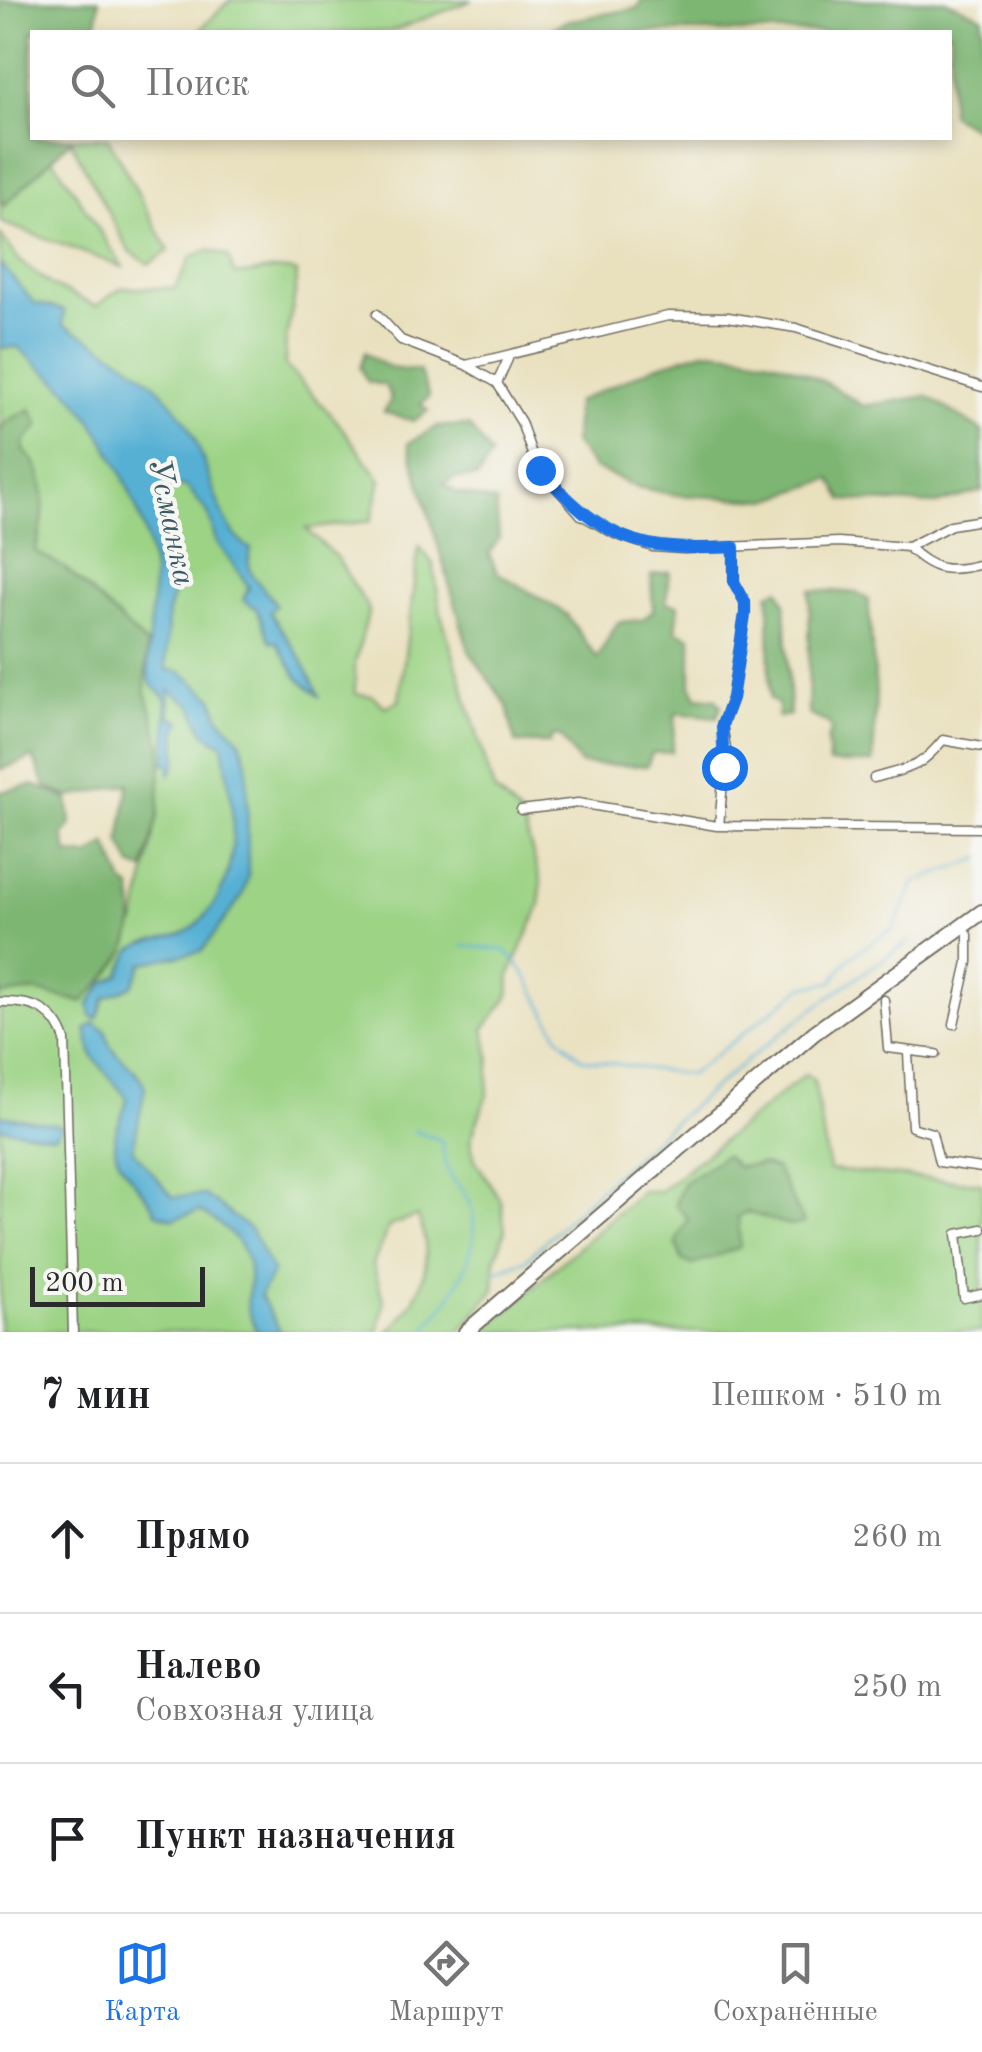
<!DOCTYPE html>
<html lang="ru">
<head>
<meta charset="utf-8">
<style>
  :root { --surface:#fff; --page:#f2f2f2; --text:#202124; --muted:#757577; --line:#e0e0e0; --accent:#1a73e8 }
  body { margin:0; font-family:"Old Standard TT",serif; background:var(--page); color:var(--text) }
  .scale { position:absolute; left:30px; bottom:25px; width:175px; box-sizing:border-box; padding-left:10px; border:5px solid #2b2b2b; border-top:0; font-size:28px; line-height:35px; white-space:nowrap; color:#2b2b2b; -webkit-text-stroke:8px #f6f6f2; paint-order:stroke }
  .stop { position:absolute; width:30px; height:30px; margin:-22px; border:8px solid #1a73e8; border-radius:50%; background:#fff }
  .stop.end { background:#1a73e8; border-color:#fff; box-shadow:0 2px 10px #0008 }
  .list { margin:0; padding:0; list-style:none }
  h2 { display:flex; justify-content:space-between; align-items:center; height:130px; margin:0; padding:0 40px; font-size:42px }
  h2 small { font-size:32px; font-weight:400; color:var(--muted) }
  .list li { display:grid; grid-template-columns:65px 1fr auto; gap:30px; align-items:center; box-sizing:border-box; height:150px; padding:0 40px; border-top:2px solid var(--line) }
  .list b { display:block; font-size:38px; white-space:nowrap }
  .list p { margin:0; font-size:32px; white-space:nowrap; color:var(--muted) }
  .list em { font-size:32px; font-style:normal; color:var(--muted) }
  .icon { flex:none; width:55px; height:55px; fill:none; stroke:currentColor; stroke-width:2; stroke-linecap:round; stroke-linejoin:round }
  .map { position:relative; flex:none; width:982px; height:1332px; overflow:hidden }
  .search { position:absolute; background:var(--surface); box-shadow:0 5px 15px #0003; left:30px; right:30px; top:30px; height:110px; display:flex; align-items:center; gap:25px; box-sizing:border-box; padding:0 35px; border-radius:0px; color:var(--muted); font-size:38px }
  .sheet { height:580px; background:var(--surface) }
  nav { display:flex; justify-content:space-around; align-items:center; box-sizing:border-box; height:140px; border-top:2px solid var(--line); background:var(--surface); font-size:28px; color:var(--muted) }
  nav a { display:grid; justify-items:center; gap:5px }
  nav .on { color:var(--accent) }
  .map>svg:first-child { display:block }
  .green { fill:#9cd385; stroke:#647f58; stroke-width:2.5 }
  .forest { fill:#7db572; stroke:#54704e; stroke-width:2.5 }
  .water { fill:#57b0d4; stroke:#416e80; stroke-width:2.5 }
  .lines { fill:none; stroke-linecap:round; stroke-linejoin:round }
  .stream { stroke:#57b0d4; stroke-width:2.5 }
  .street-casing { stroke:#6e6a5e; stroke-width:11 }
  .highway-casing { stroke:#6e6a5e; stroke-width:18 }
  .street { stroke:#fff; stroke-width:8 }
  .highway { stroke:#fff; stroke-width:14 }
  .route { stroke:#1a73e8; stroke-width:12 }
  .labels { text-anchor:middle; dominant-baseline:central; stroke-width:9; stroke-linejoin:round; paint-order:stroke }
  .water-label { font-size:32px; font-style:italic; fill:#3a5a66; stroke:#f6f6f2 }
</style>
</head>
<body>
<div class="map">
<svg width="982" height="1332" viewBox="0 0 982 1332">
  <rect width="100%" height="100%" fill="#f6f6f2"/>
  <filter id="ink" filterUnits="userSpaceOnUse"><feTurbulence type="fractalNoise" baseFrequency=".01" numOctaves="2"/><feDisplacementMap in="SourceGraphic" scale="20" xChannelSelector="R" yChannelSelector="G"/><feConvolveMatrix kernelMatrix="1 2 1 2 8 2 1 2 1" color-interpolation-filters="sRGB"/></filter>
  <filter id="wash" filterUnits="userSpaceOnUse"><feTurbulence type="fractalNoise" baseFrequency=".0048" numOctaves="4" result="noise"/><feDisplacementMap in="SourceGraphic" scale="40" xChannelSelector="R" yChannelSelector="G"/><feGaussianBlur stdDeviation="2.25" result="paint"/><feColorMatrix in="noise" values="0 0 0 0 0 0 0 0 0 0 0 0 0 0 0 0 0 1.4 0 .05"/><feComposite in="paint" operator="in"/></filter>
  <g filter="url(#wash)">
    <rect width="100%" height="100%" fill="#e9e0bd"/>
    <path class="green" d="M0,0L32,32V138H40L123,267L0,222Z
      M230,0H473L390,32H198Z
      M69,138H108L169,251L149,264L129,251Z
      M0,234L20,261L51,285L96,306L121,288H176L191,257L209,250L228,256L234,274C257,276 275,264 297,273C296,308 284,328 285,365L336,420L381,480L371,521L306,529L337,558L369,610L355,663V694L373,696L385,707L399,701L419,546L433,564L441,614L494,790L522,817L541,882L540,906L510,974L509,996L484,1029L490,1058L487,1095L470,1141L475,1160L501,1201L505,1231L495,1260L494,1290L459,1332H388C422,1298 437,1261 417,1216L389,1226L373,1264L384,1302L378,1332H0V995L35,991L135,924L154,834L55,563L35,551L0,445Z
      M806,1074L814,1081L829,1170L982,1183V1332H483L642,1191H660Z"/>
    <path class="forest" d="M0,0H99L96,32H32V138H73L4,206L0,198Z
      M641,0H945L982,16V132L950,114V32H547L566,21L638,8Z
      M704,351C769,353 810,370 863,406L927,396L982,431V491L936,504L843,500L831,479L768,500L676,495L637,487L594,468L574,443L576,402L656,366Z
      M365,352C382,366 397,372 419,370L429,397L421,404L428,411L413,421L384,412L391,399L385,385L368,382L360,368Z
      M31,409L39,425L24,442V451C51,471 45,523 35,551L66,569L147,645L145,689L162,748L158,816L144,870L132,866L120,841L129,784L70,797L46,787L33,757L0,770V433L5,422Z
      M438,426H469L491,455L478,477L455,478L444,483L457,493L496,502L499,538L489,554L497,572L566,614L597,658L618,622L642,620L653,611L651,575L670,572L666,603L679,605L676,631L691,637V685L697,697L716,699L721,706L717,717L676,713L672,752L652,753L647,766L580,764L560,736L551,737L550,743H515L507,706L469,651L408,443Z
      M779,589L785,602L790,715L778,717V704L770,699L769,594Z
      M810,590L858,593L868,599L876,692L873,763H829L827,739L832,730L828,723L808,714Z
      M33,785L68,799L71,824L63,836L68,854L89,856L107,844L124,883L131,888C142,944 119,965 82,1002L35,991L0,995V792Z
      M725,1155L737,1167L762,1164L776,1169L804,1223L791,1226L747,1212L738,1216L740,1247L693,1265L682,1260L676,1242L688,1219L675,1204L683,1183Z"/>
    <path class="water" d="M0,263L34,303L64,310L63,325C106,346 158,378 185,420C208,455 216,530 251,549C241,576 265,585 276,605L270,612L302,660L320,697L298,678L276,641L271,643L257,609L243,600L249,587L216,541L208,513L187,487L176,486L158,496L173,542L169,547L177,584L168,612L166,669L181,672L213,698L220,718L240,740L247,762L248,877L242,896L202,951L143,963L132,986L105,998L97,1019L91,1016L89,1004L104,983L119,975L131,951C148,936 177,942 195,926C248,879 233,808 223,745L204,733L191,704L169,690L170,716L181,721C169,739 185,756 170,774L169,763H164C168,742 167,722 166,700C162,691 156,691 151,684C142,670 155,594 153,573C148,518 107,434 70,393C54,376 34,364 18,347L0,348Z
      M94,1023L106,1031C109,1059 137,1063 145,1087L133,1150L173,1197L205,1195L251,1230L273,1272L260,1296L281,1332H258C240,1302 251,1299 249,1271C247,1243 221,1223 199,1211L174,1219L156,1213C146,1188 110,1166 115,1137C117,1124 125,1112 127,1098L93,1057L86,1030Z
      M0,1115L60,1125L62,1127L54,1136L0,1128Z"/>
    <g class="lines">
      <path class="stream" d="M463,946L505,950L524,972L559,1037L582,1059L690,1075L803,987L832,982L850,957L894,928L915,882L982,858
        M414,1131L441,1140C443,1150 444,1162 448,1171C454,1183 466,1192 470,1204C485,1250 451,1300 423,1332
        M495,1272L526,1260C645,1143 769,1033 909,942"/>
    </g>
  </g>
  <g filter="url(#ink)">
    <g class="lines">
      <defs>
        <path id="street" d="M377,314L401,340L466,365L668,316L728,317L796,328L982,387
          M508,359L497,383L521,422L535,463L581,515L615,534L653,547L684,549L838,542L908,547L951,525L982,520
          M466,365L497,383
          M908,547C933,571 948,573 982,564
          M874,778C911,767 919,769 943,740L982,747
          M521,810L578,803L717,826L982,828
          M719,826L726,749L722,725L732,698L745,614V602L734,582V547
          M884,1000L888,1048L936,1054
          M0,1002C31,1001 54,1008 65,1040L73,1332
          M954,1024L968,962V935
          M908,1053L912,1127L932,1133L939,1162L982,1168
          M982,1229L957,1234L964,1298L982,1294"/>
        <path id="highway" d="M466,1332L814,1033L982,912"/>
      </defs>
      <use href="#street" class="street-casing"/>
      <use href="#highway" class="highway-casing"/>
      <use href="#street" class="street"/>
      <use href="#highway" class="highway"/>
    </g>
  </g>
  <g class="lines" filter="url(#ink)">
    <path class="route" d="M540,470C606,541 637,552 734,547V582L745,602V614L732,698L722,725L724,767"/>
  </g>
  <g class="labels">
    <g class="water-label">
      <text transform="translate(170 522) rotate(78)">Усманка</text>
    </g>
  </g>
</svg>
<div class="scale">200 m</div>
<div class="stop" style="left:724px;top:767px"></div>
<div class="stop end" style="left:540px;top:470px"></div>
<div class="search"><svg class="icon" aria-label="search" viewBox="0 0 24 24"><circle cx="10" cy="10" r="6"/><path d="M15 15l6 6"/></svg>Поиск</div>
</div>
<section class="sheet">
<h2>7 мин<small>Пешком · 510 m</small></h2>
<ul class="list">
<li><svg class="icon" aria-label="ahead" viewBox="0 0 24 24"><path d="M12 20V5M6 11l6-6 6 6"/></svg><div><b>Прямо</b></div><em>260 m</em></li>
<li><svg class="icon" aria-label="left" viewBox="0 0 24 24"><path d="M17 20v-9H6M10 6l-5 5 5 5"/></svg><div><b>Налево</b><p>Совхозная улица</p></div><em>250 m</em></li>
<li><svg class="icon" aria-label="arrive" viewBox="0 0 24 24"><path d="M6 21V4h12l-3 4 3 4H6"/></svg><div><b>Пункт назначения</b></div></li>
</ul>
</section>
<nav>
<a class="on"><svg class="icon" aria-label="map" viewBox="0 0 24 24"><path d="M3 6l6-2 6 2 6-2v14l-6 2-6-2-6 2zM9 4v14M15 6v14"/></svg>Карта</a>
<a><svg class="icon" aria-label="directions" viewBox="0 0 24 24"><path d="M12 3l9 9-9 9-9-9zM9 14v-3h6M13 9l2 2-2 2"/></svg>Маршрут</a>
<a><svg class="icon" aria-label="saved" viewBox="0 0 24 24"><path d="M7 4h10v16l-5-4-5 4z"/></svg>Сохранённые</a>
</nav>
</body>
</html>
